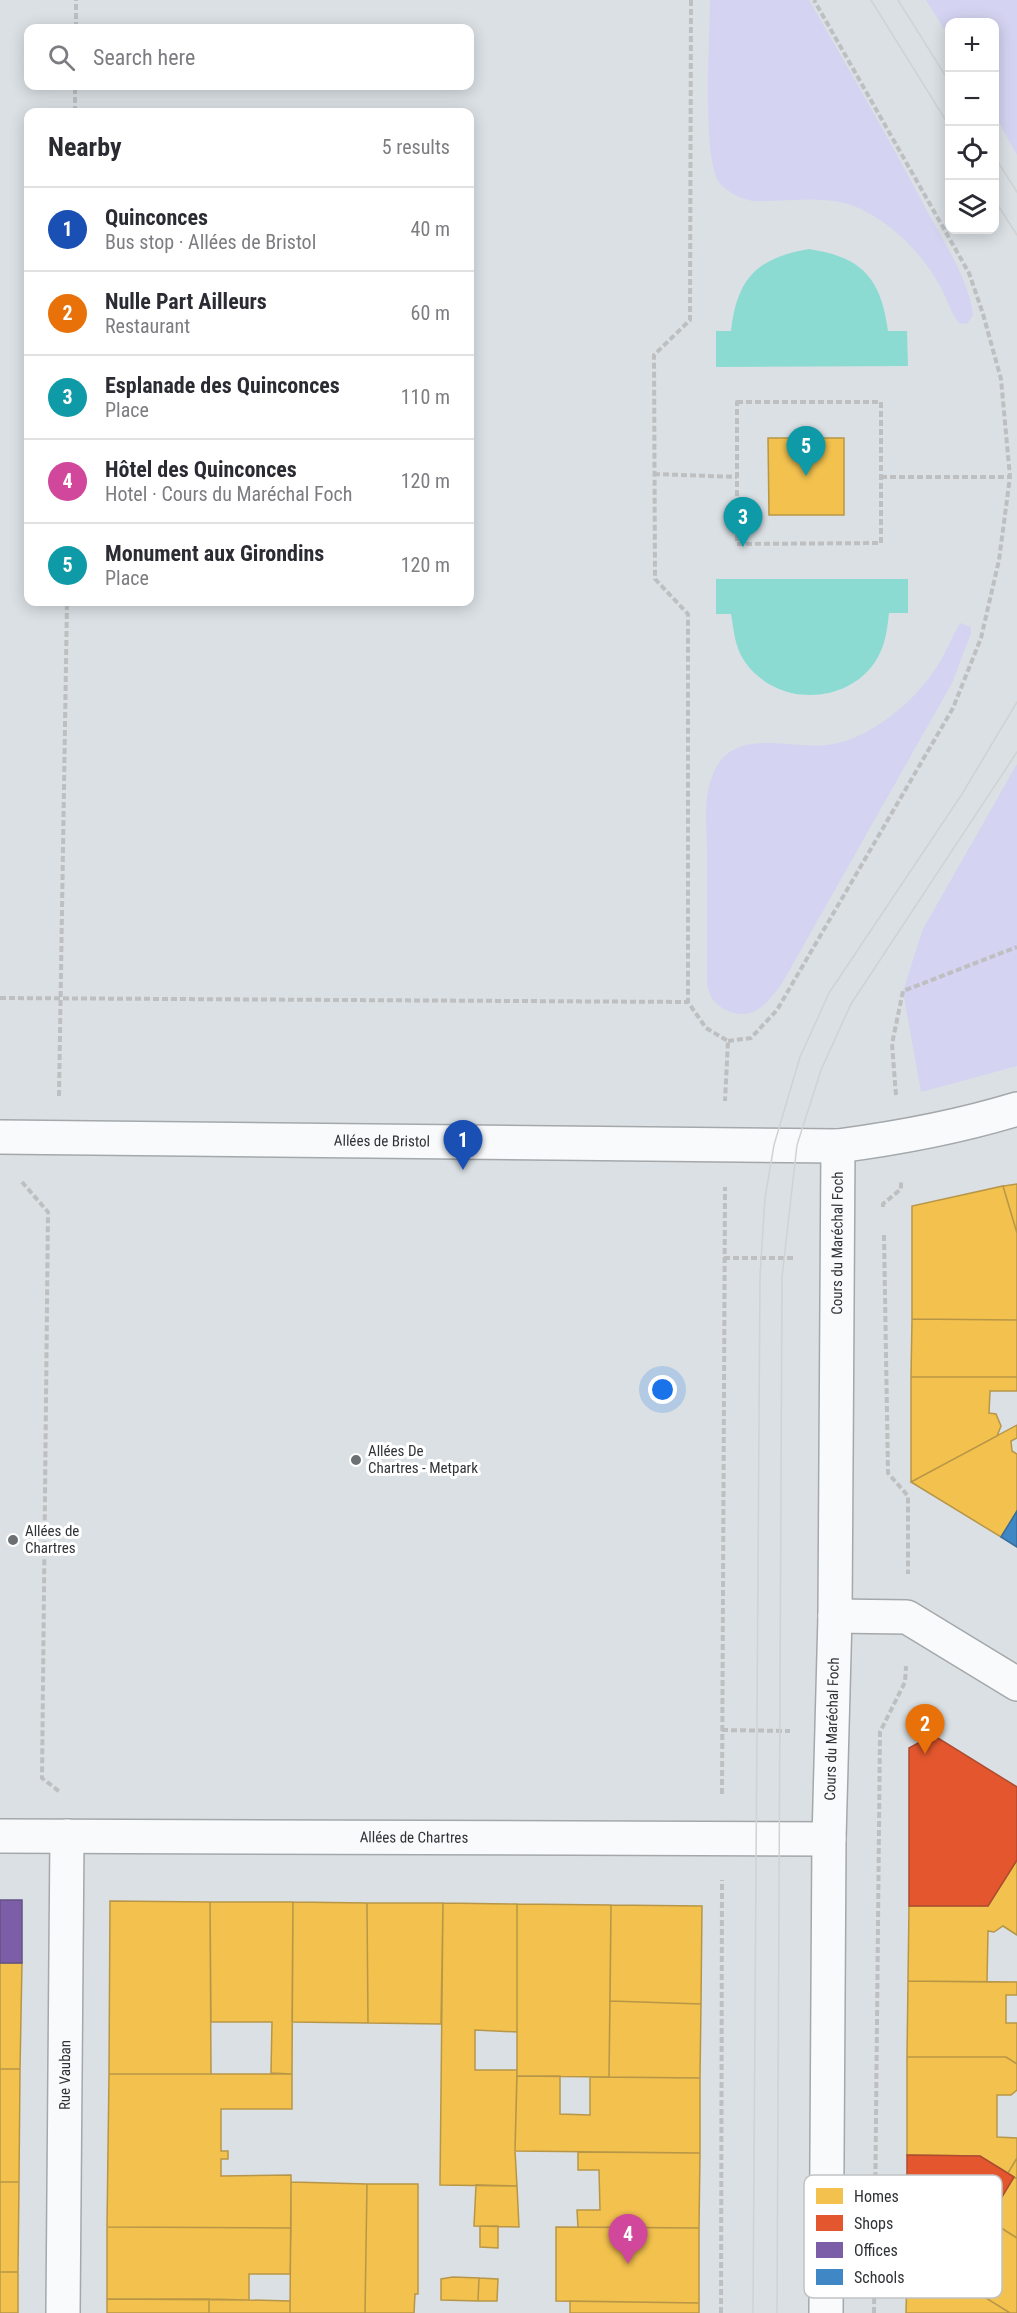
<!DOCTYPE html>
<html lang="en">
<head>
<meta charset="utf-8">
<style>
  :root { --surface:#fff; --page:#f2f2f3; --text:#2b2b33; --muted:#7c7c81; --line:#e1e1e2; --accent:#d93025 }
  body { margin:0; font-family:"Roboto Condensed",sans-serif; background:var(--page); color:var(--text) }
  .controls { position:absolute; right:18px; top:18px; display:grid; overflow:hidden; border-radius:12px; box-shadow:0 3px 15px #0003 }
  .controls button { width:54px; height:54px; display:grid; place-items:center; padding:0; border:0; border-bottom:2px solid var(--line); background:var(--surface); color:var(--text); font:30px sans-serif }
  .you { position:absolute; left:663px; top:1390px; width:21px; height:21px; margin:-15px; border:4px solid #fff; border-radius:50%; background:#1a73e8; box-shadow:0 0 0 9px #1a73e833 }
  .badge { display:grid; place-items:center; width:39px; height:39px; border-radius:50%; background:var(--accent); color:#fff; font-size:20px; font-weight:700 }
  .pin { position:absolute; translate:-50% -50px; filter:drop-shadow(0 2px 3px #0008) }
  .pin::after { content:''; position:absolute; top:32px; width:21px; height:18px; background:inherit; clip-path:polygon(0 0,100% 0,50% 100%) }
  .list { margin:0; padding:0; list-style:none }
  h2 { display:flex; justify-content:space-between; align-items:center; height:78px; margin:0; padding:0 24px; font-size:26px }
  h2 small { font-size:20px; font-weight:400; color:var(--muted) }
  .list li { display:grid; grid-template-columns:39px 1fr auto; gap:18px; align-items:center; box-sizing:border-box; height:84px; padding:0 24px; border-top:2px solid var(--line) }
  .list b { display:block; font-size:22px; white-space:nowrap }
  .list p { margin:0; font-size:20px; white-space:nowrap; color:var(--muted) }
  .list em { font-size:20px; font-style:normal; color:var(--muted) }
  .icon { flex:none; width:33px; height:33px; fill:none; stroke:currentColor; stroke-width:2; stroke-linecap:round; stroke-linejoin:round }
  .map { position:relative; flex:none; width:1017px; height:2313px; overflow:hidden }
  .search { position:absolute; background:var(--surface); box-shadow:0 3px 15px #0003; left:24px; top:24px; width:450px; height:66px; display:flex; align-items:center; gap:15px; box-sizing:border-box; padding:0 21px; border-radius:12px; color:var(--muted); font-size:22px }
  .panel { position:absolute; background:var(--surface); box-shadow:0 3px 15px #0003; left:24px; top:108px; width:450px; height:498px; border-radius:12px }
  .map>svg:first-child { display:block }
  .green { fill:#d4d3f1 }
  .water { fill:#8cdbd3 }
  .homes { fill:#f2c14e; stroke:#b89647; stroke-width:1.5 }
  .shops { fill:#e4572e; stroke:#ae4c30; stroke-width:1.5 }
  .offices { fill:#7b5ea7; stroke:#645185; stroke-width:1.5 }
  .schools { fill:#3f88c5; stroke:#3a6e9a; stroke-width:1.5 }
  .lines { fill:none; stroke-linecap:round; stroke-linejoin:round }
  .minor-casing { stroke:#a4a8ab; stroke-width:36 }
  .path { stroke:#bebfc0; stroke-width:4; stroke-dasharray:6 3; stroke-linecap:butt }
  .minor { stroke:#f9fafb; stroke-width:33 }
  .tram { stroke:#d1d2d3; stroke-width:1.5 }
  .poi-dot { fill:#6c7073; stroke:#fff; stroke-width:2 }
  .labels { text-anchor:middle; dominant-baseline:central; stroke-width:6; stroke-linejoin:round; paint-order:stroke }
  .street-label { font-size:15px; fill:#303336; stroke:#fff }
  .poi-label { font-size:15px; fill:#303336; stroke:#fff; text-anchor:start }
  .key { fill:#fff; stroke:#c1c2c3; stroke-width:1.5 }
  .key-label { font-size:16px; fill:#303336 }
</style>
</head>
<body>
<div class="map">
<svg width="1017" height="2313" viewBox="0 0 1017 2313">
  <rect width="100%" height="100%" fill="#dae0e4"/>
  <path class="green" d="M710,0H809C849,70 890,140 927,211C945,244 968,278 973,315L967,324L959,323C950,312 947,298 940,286C923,255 895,226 863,210C830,193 789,202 754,201C742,200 727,192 719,182C702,158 710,35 710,0Z
    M926,0H1017V155L995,115L994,22H950L949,37Z
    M960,623L971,627V633L952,683L781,985C773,995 765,1007 753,1012C739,1018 719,1010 711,997C709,993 708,987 707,983C707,939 707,895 707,851C707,825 703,797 713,774C732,726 789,749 827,745C836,744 846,741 854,738C890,722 921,694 941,660C948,648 953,635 960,623Z
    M1017,764V1066L921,1092L903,991L923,929Z"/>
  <path class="water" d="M809,249C862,257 881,278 888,331H907L908,366L716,367V331H731C737,279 756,258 809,249Z
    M716,579H908V613H889C887,631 885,647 875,662C845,706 776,706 745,662C735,648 734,631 731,614H716Z"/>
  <path class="homes" d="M768,438H844V515H769Z
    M1017,1184V1233L1003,1186Z
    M1003,1186L1017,1233V1320L912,1319V1206Z
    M912,1319L1017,1320V1377H911Z
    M911,1377H1017V1391H990L989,1413L996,1414L1001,1426L997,1436L911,1482Z
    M1017,1425V1438L1011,1441L1012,1451L1017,1454V1511L1001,1537L911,1482Z
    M1017,1860V1935L1003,1926L994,1932L988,1931L987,1982L908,1981L909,1906H988Z
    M110,1901L210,1902L211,2074H109Z
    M210,1902H293L292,2074L271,2073L272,2022H211Z
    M293,1902L367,1903L368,2023L292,2022Z
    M367,1903H443L441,2024L368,2023Z
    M443,1903L517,1904V2032L475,2030V2070H517L515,2151L517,2186L440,2185Z
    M517,1904L611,1905L609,2077L517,2076Z
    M611,1905L702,1906L701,2004L610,2001Z
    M0,1963H22L20,2069H0Z
    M908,1981L1017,1982V1995H1006V2023H1017V2064L1006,2057H907Z
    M610,2001L701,2004L700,2078L609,2077Z
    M907,2057H1006L1017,2064V2090L1011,2095H997V2137L1017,2138V2158L1008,2173L980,2156L907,2155Z
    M0,2069H20L19,2182H0Z
    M109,2074H292V2109H221V2151H228V2159H221V2176L291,2175V2228L107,2227Z
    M517,2076H560V2114L590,2115V2077L700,2078V2153L515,2151Z
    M578,2152L700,2153L699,2228L578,2227L577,2210H600L599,2170H578Z
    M1017,2158V2179L1008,2173Z
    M1014,2177L1017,2179V2238L988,2220Z
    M0,2182H19L18,2272H0Z
    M291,2182L367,2184L365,2313H290Z
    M367,2184H418V2294H415L414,2313H365Z
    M476,2185L517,2186L519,2227L474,2226Z
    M907,2206H967L1017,2238V2313H1010L949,2275H907Z
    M480,2226H498V2248L480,2247Z
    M107,2227L291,2228L290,2274H249V2300L107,2299Z
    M556,2227L699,2228V2303L556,2301Z
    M0,2272H18V2313H0Z
    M907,2275H949L1010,2313H906Z
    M453,2277L479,2278L478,2301L441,2300V2279Z
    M479,2278L498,2279L497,2301H478Z
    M107,2299H209V2313H107Z
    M209,2299L290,2301V2313H209Z
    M570,2301L699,2303V2313H570Z"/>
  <path class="shops" d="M933,1735L1017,1787V1860L988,1906H909V1748Z
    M907,2155L980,2156L1014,2177L988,2220L967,2206H907Z"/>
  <path class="offices" d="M0,1900H22V1963H0Z"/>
  <path class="schools" d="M1017,1511V1547L1001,1537Z"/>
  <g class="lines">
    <defs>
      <g id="minor">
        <path id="s1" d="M0,1137L838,1146C899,1138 958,1127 1017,1109"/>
        <path d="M835,1616L907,1617L1017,1684"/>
        <path id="s2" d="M0,1836L829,1839"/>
        <path id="s3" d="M63,2313L67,1836"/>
        <path id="s4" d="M826,2313L829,1839L835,1616L838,1146"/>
      </g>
    </defs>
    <use href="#minor" class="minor-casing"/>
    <path class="path" d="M691,0L690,320L654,355L655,579L688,614V1002L706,1028L728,1041L725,1101
      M76,28V0
      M75,112V86
      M737,402H881V543L737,544Z
      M654,474L737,477
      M881,477H1010
      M0,998L688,1002
      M728,1041L751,1038L777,1010L953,708L981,638L999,560L1010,477L1001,379L983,314L969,273L814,0
      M896,1095L892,1044L903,991L1017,947
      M59,1096L67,602
      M22,1182L48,1212L42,1778L60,1792
      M883,1207V1204L901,1189V1180
      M884,1235L888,1473L908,1496V1574
      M724,1258H796
      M722,1730L790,1731
      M722,1794L725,1187
      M721,2313L722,1880
      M874,2313L880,1732L905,1682L906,1666"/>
    <use href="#minor" class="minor"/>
    <path class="tram" d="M871,0L950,127
      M898,0L950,83
      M994,156L1017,192
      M994,199L1017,235
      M753,2313L760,1276L765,1198L774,1145L800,1057L829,993L962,794L1017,702
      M777,2313L782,1277L797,1145L821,1070L851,1004L1017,752"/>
  </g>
  <g class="poi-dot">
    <circle cx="356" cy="1460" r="6"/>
    <circle cx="13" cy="1540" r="6"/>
  </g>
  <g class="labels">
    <g class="street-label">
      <text stroke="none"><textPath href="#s1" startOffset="382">Allées de Bristol</textPath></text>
      <text stroke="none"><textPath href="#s4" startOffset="1070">Cours du Maréchal Foch</textPath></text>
      <text stroke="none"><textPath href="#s4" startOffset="584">Cours du Maréchal Foch</textPath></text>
      <text stroke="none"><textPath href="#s2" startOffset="414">Allées de Chartres</textPath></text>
      <text stroke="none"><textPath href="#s3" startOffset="238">Rue Vauban</textPath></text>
    </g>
    <g class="poi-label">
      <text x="368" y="1451">Allées De<tspan x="368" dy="17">Chartres - Metpark</tspan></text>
      <text x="25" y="1531">Allées de<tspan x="25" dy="17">Chartres</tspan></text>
    </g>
  </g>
  <rect x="804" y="2175" width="198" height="123" rx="9" class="key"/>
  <rect x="816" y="2188" width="27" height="16" fill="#f2c14e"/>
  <rect x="816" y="2215" width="27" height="16" fill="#e4572e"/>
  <rect x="816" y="2242" width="27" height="16" fill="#7b5ea7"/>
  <rect x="816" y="2269" width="27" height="16" fill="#3f88c5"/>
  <g class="key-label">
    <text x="854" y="2202">Homes</text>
    <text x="854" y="2229">Shops</text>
    <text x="854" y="2256">Offices</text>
    <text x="854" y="2283">Schools</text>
  </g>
</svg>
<div class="controls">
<button>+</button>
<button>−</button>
<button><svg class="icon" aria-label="locate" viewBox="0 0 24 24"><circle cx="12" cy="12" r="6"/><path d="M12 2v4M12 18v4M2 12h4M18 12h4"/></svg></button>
<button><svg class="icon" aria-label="layers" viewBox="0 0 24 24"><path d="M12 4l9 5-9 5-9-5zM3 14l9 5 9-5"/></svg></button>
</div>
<div class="you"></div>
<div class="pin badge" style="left:463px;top:1170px;background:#1a4fb4">1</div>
<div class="pin badge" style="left:925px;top:1754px;background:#e8710a">2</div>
<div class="pin badge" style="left:743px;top:547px;background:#0f9aa8">3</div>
<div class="pin badge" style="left:628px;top:2264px;background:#d1479c">4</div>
<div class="pin badge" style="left:806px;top:476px;background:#0f9aa8">5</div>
<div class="search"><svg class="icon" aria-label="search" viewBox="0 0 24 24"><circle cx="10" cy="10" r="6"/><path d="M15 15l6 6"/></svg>Search here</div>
<section class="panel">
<h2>Nearby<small>5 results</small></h2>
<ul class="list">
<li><span class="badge" style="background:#1a4fb4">1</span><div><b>Quinconces</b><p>Bus stop · Allées de Bristol</p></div><em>40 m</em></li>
<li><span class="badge" style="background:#e8710a">2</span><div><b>Nulle Part Ailleurs</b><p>Restaurant</p></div><em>60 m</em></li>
<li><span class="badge" style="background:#0f9aa8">3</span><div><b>Esplanade des Quinconces</b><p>Place</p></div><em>110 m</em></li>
<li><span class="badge" style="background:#d1479c">4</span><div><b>Hôtel des Quinconces</b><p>Hotel · Cours du Maréchal Foch</p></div><em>120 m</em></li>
<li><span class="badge" style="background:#0f9aa8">5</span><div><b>Monument aux Girondins</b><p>Place</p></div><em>120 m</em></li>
</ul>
</section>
</div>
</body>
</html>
